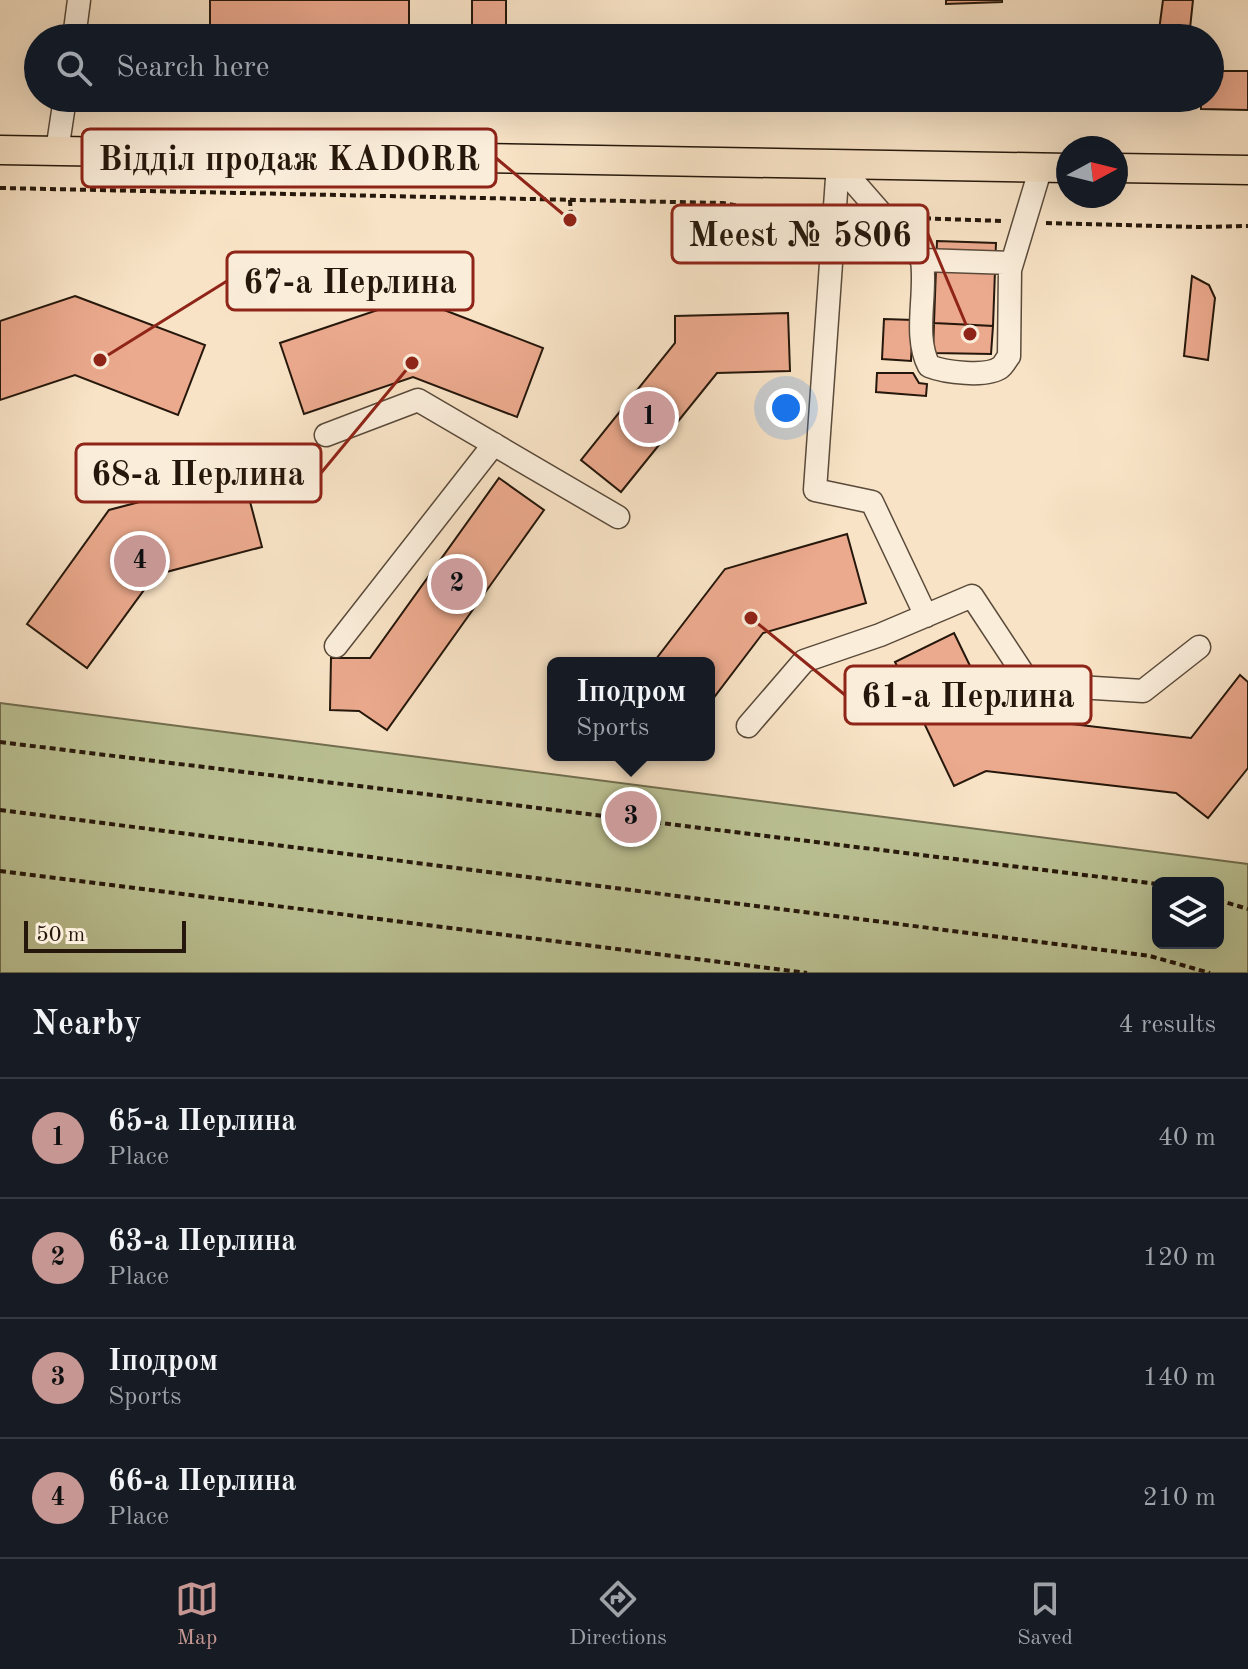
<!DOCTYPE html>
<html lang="en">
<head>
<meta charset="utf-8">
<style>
  :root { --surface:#171b24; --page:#20242c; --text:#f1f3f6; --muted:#9ea1a6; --line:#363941; --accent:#c59692 }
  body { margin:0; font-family:"Old Standard TT",serif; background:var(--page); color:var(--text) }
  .controls { position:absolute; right:24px; bottom:24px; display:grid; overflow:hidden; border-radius:12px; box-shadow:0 8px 32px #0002 }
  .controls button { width:72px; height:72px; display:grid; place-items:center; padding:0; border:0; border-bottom:2px solid var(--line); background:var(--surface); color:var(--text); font:40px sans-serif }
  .compass { position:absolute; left:1056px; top:136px; width:72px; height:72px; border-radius:50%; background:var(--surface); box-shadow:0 8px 32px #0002; rotate:83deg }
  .scale { position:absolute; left:24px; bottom:20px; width:162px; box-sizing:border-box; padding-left:8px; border:4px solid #25170b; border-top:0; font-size:22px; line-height:28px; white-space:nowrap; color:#25170b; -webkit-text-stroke:6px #faedda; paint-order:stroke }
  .you { position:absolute; left:786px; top:408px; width:28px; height:28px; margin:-20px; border:6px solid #fff; border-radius:50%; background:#1a73e8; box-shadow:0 0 0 12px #1a73e833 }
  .badge { display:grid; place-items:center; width:52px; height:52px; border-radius:50%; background:var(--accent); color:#111; font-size:26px; font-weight:700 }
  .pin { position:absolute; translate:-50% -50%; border:4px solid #fff; box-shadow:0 2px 8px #0006 }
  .popup { position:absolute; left:547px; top:657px; width:168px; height:104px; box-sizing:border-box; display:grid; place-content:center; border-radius:12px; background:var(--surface); filter:drop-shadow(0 2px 6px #0005); font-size:26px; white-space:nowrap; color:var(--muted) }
  .popup b { font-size:30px; color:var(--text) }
  .popup::after { content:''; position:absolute; left:50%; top:100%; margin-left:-16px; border:16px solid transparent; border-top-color:var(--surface) }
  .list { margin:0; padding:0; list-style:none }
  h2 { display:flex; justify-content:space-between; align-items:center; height:104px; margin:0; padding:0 32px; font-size:34px }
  h2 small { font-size:26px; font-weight:400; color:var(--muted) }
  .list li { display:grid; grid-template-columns:52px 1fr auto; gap:24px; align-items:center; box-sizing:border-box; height:120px; padding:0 32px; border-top:2px solid var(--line) }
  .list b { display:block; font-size:30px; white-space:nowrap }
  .list p { margin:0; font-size:26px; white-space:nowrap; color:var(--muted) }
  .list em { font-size:26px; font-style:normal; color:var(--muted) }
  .icon { flex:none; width:44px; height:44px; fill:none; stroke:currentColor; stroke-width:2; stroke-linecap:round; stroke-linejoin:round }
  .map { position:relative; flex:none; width:1248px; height:973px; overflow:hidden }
  .search { position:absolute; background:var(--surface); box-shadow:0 8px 32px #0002; left:24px; right:24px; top:24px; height:88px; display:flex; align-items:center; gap:20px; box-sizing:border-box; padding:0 28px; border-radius:44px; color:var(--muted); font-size:30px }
  .sheet { height:584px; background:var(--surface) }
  nav { display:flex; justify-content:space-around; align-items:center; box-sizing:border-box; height:112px; border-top:2px solid var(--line); background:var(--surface); font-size:22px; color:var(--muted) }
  nav a { display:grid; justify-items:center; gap:4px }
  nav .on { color:var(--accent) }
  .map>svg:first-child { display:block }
  .green { fill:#bcc496; stroke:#706e50; stroke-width:2; fill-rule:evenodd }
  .building { fill:#eba98d; stroke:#25170b; stroke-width:2 }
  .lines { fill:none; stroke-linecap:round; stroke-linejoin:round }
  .minor-casing { stroke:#5a4a3a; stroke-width:25 }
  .major-casing { stroke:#25170b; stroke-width:31 }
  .path { stroke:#25170b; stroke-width:4; stroke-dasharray:6 4; stroke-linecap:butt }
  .minor { stroke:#faedda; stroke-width:22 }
  .major { stroke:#f8e3c6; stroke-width:28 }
  .leader { fill:none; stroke:#8f2418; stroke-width:3 }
  .callout-dot { fill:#8f2418; stroke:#faedda; stroke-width:3 }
  .callout { fill:#faedda; stroke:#8f2418; stroke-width:3 }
  .callout-label { font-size:34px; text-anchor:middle; font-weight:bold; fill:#25170b }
</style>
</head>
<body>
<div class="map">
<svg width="1248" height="973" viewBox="0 0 1248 973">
  <rect width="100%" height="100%" fill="#f8e3c6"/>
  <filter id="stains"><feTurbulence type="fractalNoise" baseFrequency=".0025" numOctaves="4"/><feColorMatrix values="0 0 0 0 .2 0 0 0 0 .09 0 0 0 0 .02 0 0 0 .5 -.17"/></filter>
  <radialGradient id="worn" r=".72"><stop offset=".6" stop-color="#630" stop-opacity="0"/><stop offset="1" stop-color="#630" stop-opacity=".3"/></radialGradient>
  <path class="green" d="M0,703L1248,864V973H0ZM1218,883V943H1158V883Z"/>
  <path class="building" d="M210,0H409V38H210Z
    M472,0H506V33L472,34Z
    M946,0H1002V2L946,4Z
    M1163,0H1193L1189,38H1158Z
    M1210,71H1248V110L1201,109V98H1210Z
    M200,98H851V105L200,103Z
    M851,98H969V105H851Z
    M999,98H1069V107L999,105Z
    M1141,98H1182L1181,108L1140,103Z
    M937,241L996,243L993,326L934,323Z
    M1192,276L1209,285L1215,298L1208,360L1184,356Z
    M75,296L205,345L178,415L75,375L0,400V321Z
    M413,298L543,348L517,417L413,377L304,414L280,343Z
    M788,313L790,371L717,373L621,492L581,460L675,343V316Z
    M884,319L913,320L911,361L882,359Z
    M934,323L993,326L991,354L933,353Z
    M877,373H913L919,383L927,384L926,396L876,392Z
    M243,475L262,547L155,575L87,668L27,624L109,510Z
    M499,478L544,510L387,730L359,711L330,710L331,658H370Z
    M847,534L866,603L763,633L709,704V663H653L725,569Z
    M954,633L994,715L1191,738L1240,675L1248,682V768L1208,818L1176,793L986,771L954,786L895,662Z"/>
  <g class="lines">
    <defs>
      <path id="minor" d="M74,38L79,0
        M57,151L65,98
        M838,164L922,260C927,295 913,335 929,366C944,372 987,378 1001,367C1003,366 1008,357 1009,356L1010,270L1041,167
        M838,164L815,490L872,502L926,616
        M922,260L1012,263
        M326,435L418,400L618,517
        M336,646L494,444
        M748,726L804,661L880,635L972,596L1030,684L1143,691L1199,647"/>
      <path id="major" d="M0,150L1068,168
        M1116,168L1248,170"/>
    </defs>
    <use href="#minor" class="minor-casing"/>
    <use href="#major" class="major-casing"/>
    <path class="path" d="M0,188L723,203L761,210H814
      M570,200L571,218
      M915,218L1002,221
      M1046,223L1197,227L1248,226
      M0,742L1158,884
      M0,810L1150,956L1210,973
      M0,871L807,973
      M1218,900L1248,909"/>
    <use href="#minor" class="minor"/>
    <use href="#major" class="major"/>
  </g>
  <path class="leader" d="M570 220L496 158M970 334L928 234M100 360L227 281M412 363L321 473M751 618L845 695"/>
  <g class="callout-dot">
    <circle cx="570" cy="220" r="8"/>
    <circle cx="970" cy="334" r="8"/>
    <circle cx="100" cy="360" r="8"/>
    <circle cx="412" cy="363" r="8"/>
    <circle cx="751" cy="618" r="8"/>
  </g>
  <g class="callout">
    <rect x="82" y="129" width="414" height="58" rx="8"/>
    <rect x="672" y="205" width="256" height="58" rx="8"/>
    <rect x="227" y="252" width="246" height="58" rx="8"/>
    <rect x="76" y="444" width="245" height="58" rx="8"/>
    <rect x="845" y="666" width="246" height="58" rx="8"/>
  </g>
  <g class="callout-label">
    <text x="289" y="170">Відділ продаж KADORR</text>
    <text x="800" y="246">Meest № 5806</text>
    <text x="350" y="293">67-а Перлина</text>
    <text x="198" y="485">68-а Перлина</text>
    <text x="968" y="707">61-а Перлина</text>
  </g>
  <rect width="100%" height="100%" filter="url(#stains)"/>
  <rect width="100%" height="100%" fill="url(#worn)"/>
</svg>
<div class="controls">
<button><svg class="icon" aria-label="layers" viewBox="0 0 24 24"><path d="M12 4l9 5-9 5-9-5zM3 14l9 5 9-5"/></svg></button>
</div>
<svg class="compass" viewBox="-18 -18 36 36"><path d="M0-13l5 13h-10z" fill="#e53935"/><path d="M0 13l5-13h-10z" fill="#9ea1a6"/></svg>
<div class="scale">50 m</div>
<div class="you"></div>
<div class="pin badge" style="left:649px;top:417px">1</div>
<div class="pin badge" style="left:457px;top:584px">2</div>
<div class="pin badge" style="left:631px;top:817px">3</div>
<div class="popup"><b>Іподром</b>Sports</div>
<div class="pin badge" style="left:140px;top:561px">4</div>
<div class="search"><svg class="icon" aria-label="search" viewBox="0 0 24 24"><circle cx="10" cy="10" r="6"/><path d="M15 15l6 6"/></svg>Search here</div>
</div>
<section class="sheet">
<h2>Nearby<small>4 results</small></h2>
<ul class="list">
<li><span class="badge">1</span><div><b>65-а Перлина</b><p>Place</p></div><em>40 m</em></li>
<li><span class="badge">2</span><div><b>63-а Перлина</b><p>Place</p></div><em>120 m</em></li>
<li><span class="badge">3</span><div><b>Іподром</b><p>Sports</p></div><em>140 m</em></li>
<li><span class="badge">4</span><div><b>66-а Перлина</b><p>Place</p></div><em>210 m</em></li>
</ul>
</section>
<nav>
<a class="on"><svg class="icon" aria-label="map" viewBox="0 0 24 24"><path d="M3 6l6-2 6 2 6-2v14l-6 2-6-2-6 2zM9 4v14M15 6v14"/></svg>Map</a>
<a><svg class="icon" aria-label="directions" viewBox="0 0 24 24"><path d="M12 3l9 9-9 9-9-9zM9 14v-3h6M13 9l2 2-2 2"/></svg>Directions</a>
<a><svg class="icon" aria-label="saved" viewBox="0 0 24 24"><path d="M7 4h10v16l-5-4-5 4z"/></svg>Saved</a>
</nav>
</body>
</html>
